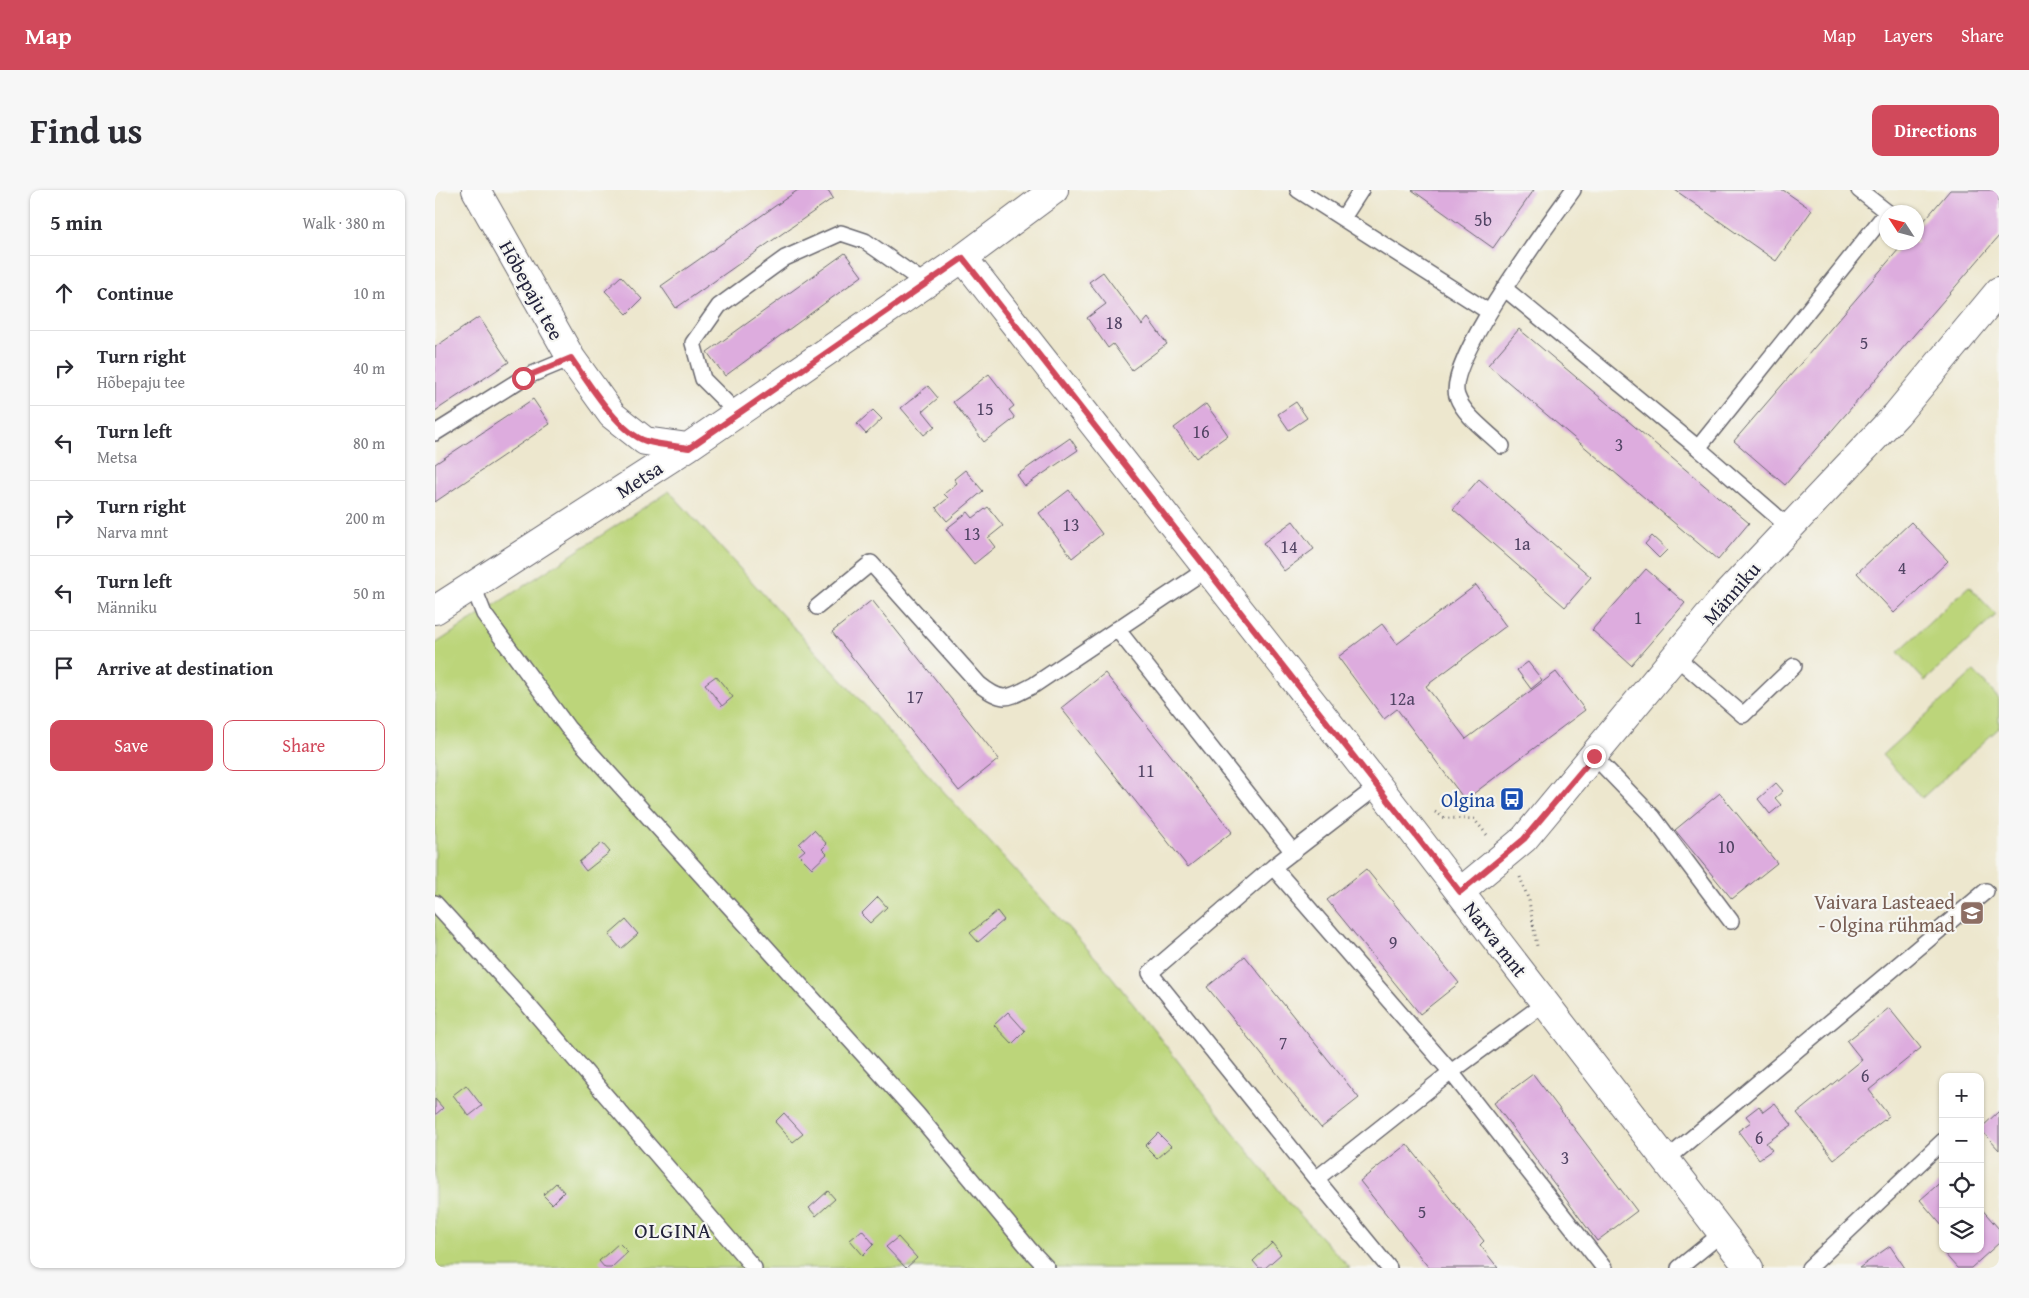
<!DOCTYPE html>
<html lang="en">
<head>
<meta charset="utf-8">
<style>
  :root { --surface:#fff; --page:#f7f7f7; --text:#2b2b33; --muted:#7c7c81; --line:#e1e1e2; --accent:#d1495b }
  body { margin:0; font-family:"Gentium Book Plus",serif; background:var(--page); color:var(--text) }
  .controls { position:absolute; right:15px; bottom:15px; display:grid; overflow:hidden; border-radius:10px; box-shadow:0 1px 4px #0004 }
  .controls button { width:45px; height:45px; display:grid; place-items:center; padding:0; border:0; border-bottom:1px solid var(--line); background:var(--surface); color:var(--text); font:25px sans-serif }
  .compass { position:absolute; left:1444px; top:15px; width:45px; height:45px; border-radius:50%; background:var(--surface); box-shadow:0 1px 4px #0004; rotate:306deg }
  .stop { position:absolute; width:15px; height:15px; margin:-11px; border:4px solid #d1495b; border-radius:50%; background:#fff }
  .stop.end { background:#d1495b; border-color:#fff; box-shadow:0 1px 5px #0008 }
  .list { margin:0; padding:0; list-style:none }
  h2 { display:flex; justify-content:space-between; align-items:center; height:65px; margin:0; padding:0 20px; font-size:21px }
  h2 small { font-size:16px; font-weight:400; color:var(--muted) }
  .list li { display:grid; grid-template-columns:32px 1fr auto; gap:15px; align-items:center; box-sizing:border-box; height:75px; padding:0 20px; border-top:1px solid var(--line) }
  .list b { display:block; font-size:19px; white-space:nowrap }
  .list p { margin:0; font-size:16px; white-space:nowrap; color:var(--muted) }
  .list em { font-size:16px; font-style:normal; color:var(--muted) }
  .actions { display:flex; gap:10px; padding:15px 20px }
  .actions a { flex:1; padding:11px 0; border:1px solid var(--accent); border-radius:10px; text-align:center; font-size:18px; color:var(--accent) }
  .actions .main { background:var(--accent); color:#fff }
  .icon { flex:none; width:28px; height:28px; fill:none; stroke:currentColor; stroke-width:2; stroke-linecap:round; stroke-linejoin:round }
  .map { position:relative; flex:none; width:1564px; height:1078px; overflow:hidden; border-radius:10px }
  header { display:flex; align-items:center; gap:30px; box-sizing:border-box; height:70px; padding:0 25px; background:var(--accent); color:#fff }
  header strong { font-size:24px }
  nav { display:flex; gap:28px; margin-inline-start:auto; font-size:18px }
  .intro { display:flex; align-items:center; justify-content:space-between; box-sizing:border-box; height:120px; padding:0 30px }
  h1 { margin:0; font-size:35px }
  .button { padding:12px 22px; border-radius:10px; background:var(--accent); color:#fff; font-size:18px; font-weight:700 }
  main { display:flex; gap:30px; padding:0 30px }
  aside { flex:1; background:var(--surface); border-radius:10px; box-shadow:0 1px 4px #0004 }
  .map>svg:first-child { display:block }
  .green { fill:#bcd57a; stroke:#6f7c5a }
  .building { fill:#ddacde }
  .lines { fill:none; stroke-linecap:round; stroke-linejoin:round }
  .lane-casing { stroke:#69676e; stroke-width:18 }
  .street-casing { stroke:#69676e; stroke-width:30 }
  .path { stroke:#69676e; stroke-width:3; stroke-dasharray:1 4; stroke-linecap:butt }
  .lane { stroke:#fff; stroke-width:15 }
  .street { stroke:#fff; stroke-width:28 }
  .route { stroke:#d1495b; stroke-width:6 }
  .labels { text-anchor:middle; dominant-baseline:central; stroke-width:4.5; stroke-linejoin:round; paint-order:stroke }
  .number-label { font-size:18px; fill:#514464 }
  .street-label { font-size:20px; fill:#22223b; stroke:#f6f6f2 }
  .transit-label { font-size:20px; fill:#164399; stroke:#f6f6f2; text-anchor:end }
  .education-label { font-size:20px; fill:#785e54; stroke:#f6f6f2; text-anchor:end }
  .quarter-label { font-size:22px; letter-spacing:1px; fill:#22223b; stroke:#f6f6f2 }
</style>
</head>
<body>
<header>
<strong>Map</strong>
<nav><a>Map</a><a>Layers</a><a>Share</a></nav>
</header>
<div class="intro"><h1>Find us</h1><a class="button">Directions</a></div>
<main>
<aside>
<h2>5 min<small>Walk · 380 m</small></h2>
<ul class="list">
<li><svg class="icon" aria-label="ahead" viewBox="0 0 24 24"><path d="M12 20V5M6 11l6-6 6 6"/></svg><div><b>Continue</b></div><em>10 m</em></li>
<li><svg class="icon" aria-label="right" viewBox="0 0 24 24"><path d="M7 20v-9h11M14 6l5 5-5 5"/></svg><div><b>Turn right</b><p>Hõbepaju tee</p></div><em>40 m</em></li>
<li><svg class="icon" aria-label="left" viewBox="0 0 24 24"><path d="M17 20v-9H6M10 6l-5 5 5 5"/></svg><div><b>Turn left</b><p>Metsa</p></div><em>80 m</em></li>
<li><svg class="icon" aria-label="right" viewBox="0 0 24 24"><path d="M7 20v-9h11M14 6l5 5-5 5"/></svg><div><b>Turn right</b><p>Narva mnt</p></div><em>200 m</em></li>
<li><svg class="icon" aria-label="left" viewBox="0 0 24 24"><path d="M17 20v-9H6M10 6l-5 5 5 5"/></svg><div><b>Turn left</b><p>Männiku</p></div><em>50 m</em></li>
<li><svg class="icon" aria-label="arrive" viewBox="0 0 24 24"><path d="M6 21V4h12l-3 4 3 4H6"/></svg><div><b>Arrive at destination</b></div></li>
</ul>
<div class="actions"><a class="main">Save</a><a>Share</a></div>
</aside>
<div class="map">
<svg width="1564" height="1078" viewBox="0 0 1564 1078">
  <rect width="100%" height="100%" fill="#f6f6f2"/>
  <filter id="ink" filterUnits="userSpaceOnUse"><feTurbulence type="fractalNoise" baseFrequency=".02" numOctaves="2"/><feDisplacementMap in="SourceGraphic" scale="10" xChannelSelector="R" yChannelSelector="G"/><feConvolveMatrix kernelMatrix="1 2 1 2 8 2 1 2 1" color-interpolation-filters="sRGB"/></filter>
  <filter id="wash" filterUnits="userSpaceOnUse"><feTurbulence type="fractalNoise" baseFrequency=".0096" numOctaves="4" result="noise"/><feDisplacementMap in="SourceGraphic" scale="20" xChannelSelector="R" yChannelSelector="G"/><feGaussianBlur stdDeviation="1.12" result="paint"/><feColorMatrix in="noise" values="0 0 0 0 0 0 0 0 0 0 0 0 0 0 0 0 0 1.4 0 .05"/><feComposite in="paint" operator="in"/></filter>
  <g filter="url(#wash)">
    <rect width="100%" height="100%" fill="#ede7ce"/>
    <path class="green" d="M234,301L670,778L854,1013L915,1078H0V454Z
      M1534,396L1561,425L1490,491L1463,462Z
      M1539,481L1564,509V538L1487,608L1447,565Z"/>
    <g id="blocks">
      <path class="building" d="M363,0H393L398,8L241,118L226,96Z
        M977,0H1099L1058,58Z
        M1240,0H1348L1377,20L1341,71Z
        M1515,0H1564V46L1350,295L1299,251L1470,52H1482V39Z
        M410,63L427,86L290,186L272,162Z
        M668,82L707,135L713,128L732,154L697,180L678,154L673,158L652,128L671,114L654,92Z
        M186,86L207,109L192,124L170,101Z
        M44,127L74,172L0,221V157Z
        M1084,139L1314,333L1283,370L1053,175Z
        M554,184L579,216L574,220L580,228L549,252L518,212Z
        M493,196L503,208L488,221L500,236L489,245L466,218Z
        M98,209L115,234L0,312V274Z
        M861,212L872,228L854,240L843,224Z
        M771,214L793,245L761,268L739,238Z
        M438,220L447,229L431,244L422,234Z
        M635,248L643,260L590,296L582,285Z
        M530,280L548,301L512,331L501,318L513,308L509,304L522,293L519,289Z
        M1044,289L1156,387L1130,417L1018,319Z
        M634,300L667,344L637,368L604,323Z
        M553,317L568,336L553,348L560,357L539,374L511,339L533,322L538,328Z
        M858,331L879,359L849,381L828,353Z
        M1476,332L1513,371L1459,423L1422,383Z
        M1217,346L1232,360L1224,368L1210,354Z
        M1211,379L1250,413L1196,475L1157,440Z
        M1041,395L1071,436L991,496L1031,549L1121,482L1150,520L1030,610L962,519L949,529L903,467L947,434L962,454Z
        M437,410L564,569L524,601L397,442Z
        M1093,472L1107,490L1096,499L1082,480Z
        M670,483L797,642L753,677L626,518Z
        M281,486L298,507L287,516L270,494Z
        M1341,593L1348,601L1340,608L1346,615L1335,624L1323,609Z
        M1285,603L1342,673L1297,709L1240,640Z
        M379,640L392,654L387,659L392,664L377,678L364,665L370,660L364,654Z
        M167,653L175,662L151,681L144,672Z
        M931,679L1024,793L985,824L892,710Z
        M443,707L452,717L435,733L426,724Z
        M562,721L569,730L543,752L535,743Z
        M191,730L203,744L186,759L174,745Z
        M810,766L924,908L886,938L772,797Z
        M1454,818L1486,858L1434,900L1454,926L1399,969L1362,923L1427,870L1412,851Z
        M573,822L590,841L577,854L559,835Z
        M1098,884L1202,1021L1162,1051L1059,913Z
        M31,895L47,916L34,926L18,905Z
        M0,909L8,918L0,925Z
        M1340,913L1357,935L1331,953L1337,960L1324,969L1303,941L1316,932L1311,926L1324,916L1328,922Z
        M1564,921V960L1545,939Z
        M349,923L368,944L358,952L340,932Z
        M723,943L736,956L722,968L710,956Z
        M972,954L1049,1051L1045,1055L1063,1078H994L925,991Z
        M1508,990V1037L1485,1010Z
        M121,993L129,1002L117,1014L108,1005Z
        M393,1001L400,1009L381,1026L374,1018Z
        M1545,1017L1564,1039V1053L1536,1078H1522L1508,1062L1511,1059H1545Z
        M427,1040L439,1054L428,1065L415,1050Z
        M463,1047L482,1068L471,1078L451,1057Z
        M184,1053L193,1062L176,1078H170L164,1071Z
        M837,1053L846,1064L830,1078H824L818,1071Z
        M1455,1056L1470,1078H1424Z"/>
    </g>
  </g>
  <g filter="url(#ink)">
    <use href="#blocks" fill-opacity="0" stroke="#69676e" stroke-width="1"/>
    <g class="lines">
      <defs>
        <path id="lane" d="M863,0L1054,122
          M908,28L926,0
          M1069,98L1263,258L1355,338
          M302,223L268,189L258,153L284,116L350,68L406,43L430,51L491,94
          M0,243L88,188L136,168
          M1067,256C1052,241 1029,226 1022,206C1010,172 1115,32 1138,0
          M1263,258L1452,22L1424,0
          M38,396L49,424L133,538L482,924L595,1060L612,1078
          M382,417L436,373L544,494C569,514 573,508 599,495L772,379
          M682,439L858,662
          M1241,467L1308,525L1359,476
          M1159,566L1218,627L1296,731
          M943,596L838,677L715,783L881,989L1016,882L1110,813
          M838,677L1016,882L1169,1078
          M0,713L93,815L319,1078
          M1231,970L1551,701
          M881,989L954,1078
          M1244,1078L1286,1044
          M1374,1078L1508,951"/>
        <path id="street" d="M41,0L136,168L177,225L210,251L253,257
          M528,68L943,596L1314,1078
          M0,420L253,257L528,68L619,0
          M1025,702L1089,649L1292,404L1462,224L1564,101"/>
      </defs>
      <use href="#lane" class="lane-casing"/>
      <use href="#street" class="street-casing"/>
      <path class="path" d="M1000,622L1010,628L1039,629L1052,645
        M1085,687L1094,711L1102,756"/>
      <use href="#lane" class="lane"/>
      <use href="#street" class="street"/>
    </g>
  </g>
  <g class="lines" filter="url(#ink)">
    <path class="route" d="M88,188L136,168C152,191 184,243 211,251C224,255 240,256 254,258L528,68L1025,702L1089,649L1159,566"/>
  </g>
  <defs>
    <symbol id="bus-square" viewBox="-11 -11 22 22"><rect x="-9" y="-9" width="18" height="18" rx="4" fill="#1a4fb4" stroke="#f6f6f2"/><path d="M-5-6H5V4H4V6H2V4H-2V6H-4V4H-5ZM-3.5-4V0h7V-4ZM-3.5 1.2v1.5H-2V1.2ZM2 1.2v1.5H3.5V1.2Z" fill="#fff"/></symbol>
    <symbol id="school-square" viewBox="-11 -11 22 22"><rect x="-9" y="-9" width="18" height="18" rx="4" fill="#8d6e63" stroke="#f6f6f2"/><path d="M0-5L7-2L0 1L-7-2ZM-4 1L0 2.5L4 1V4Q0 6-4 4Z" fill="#fff"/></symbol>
  </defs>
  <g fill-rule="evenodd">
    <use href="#bus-square" x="1063" y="595" width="28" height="28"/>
    <use href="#school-square" x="1523" y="709" width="28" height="28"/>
  </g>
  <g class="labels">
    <g class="number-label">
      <text x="1048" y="29">5b</text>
      <text x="679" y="132">18</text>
      <text x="1429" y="152">5</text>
      <text x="550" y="218">15</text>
      <text x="766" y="241">16</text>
      <text x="1184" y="254">3</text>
      <text x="636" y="334">13</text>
      <text x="537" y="343">13</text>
      <text x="1087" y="353">1a</text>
      <text x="854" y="356">14</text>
      <text x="1467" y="377">4</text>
      <text x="1203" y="427">1</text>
      <text x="480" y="506">17</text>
      <text x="967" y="508">12a</text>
      <text x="711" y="580">11</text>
      <text x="1291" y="656">10</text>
      <text x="958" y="752">9</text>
      <text x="848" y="852">7</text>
      <text x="1430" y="885">6</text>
      <text x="1324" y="947">6</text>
      <text x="1130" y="967">3</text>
      <text x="987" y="1021">5</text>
    </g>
    <g class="street-label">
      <text transform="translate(97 100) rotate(61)">Hõbepaju tee</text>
      <text transform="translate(204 289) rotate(-33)">Metsa</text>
      <text transform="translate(1296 403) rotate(-49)">Männiku</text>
      <text transform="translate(1061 749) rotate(52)">Narva mnt</text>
    </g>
    <g class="transit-label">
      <text x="1060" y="609">Olgina</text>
    </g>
    <g class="education-label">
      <text x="1520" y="711">Vaivara Lasteaed<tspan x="1520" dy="23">- Olgina rühmad</tspan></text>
    </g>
    <g class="quarter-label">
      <text x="238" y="1040">OLGINA</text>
    </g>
  </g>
</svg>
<div class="controls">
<button>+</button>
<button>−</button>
<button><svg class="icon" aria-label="locate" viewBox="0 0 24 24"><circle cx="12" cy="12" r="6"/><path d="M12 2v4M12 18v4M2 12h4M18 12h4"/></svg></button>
<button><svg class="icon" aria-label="layers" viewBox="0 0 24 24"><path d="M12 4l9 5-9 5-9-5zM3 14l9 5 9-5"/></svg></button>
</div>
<svg class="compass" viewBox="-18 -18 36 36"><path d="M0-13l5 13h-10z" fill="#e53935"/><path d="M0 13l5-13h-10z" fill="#7c7c81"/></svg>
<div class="stop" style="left:88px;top:188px"></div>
<div class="stop end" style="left:1159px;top:566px"></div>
</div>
</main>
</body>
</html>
